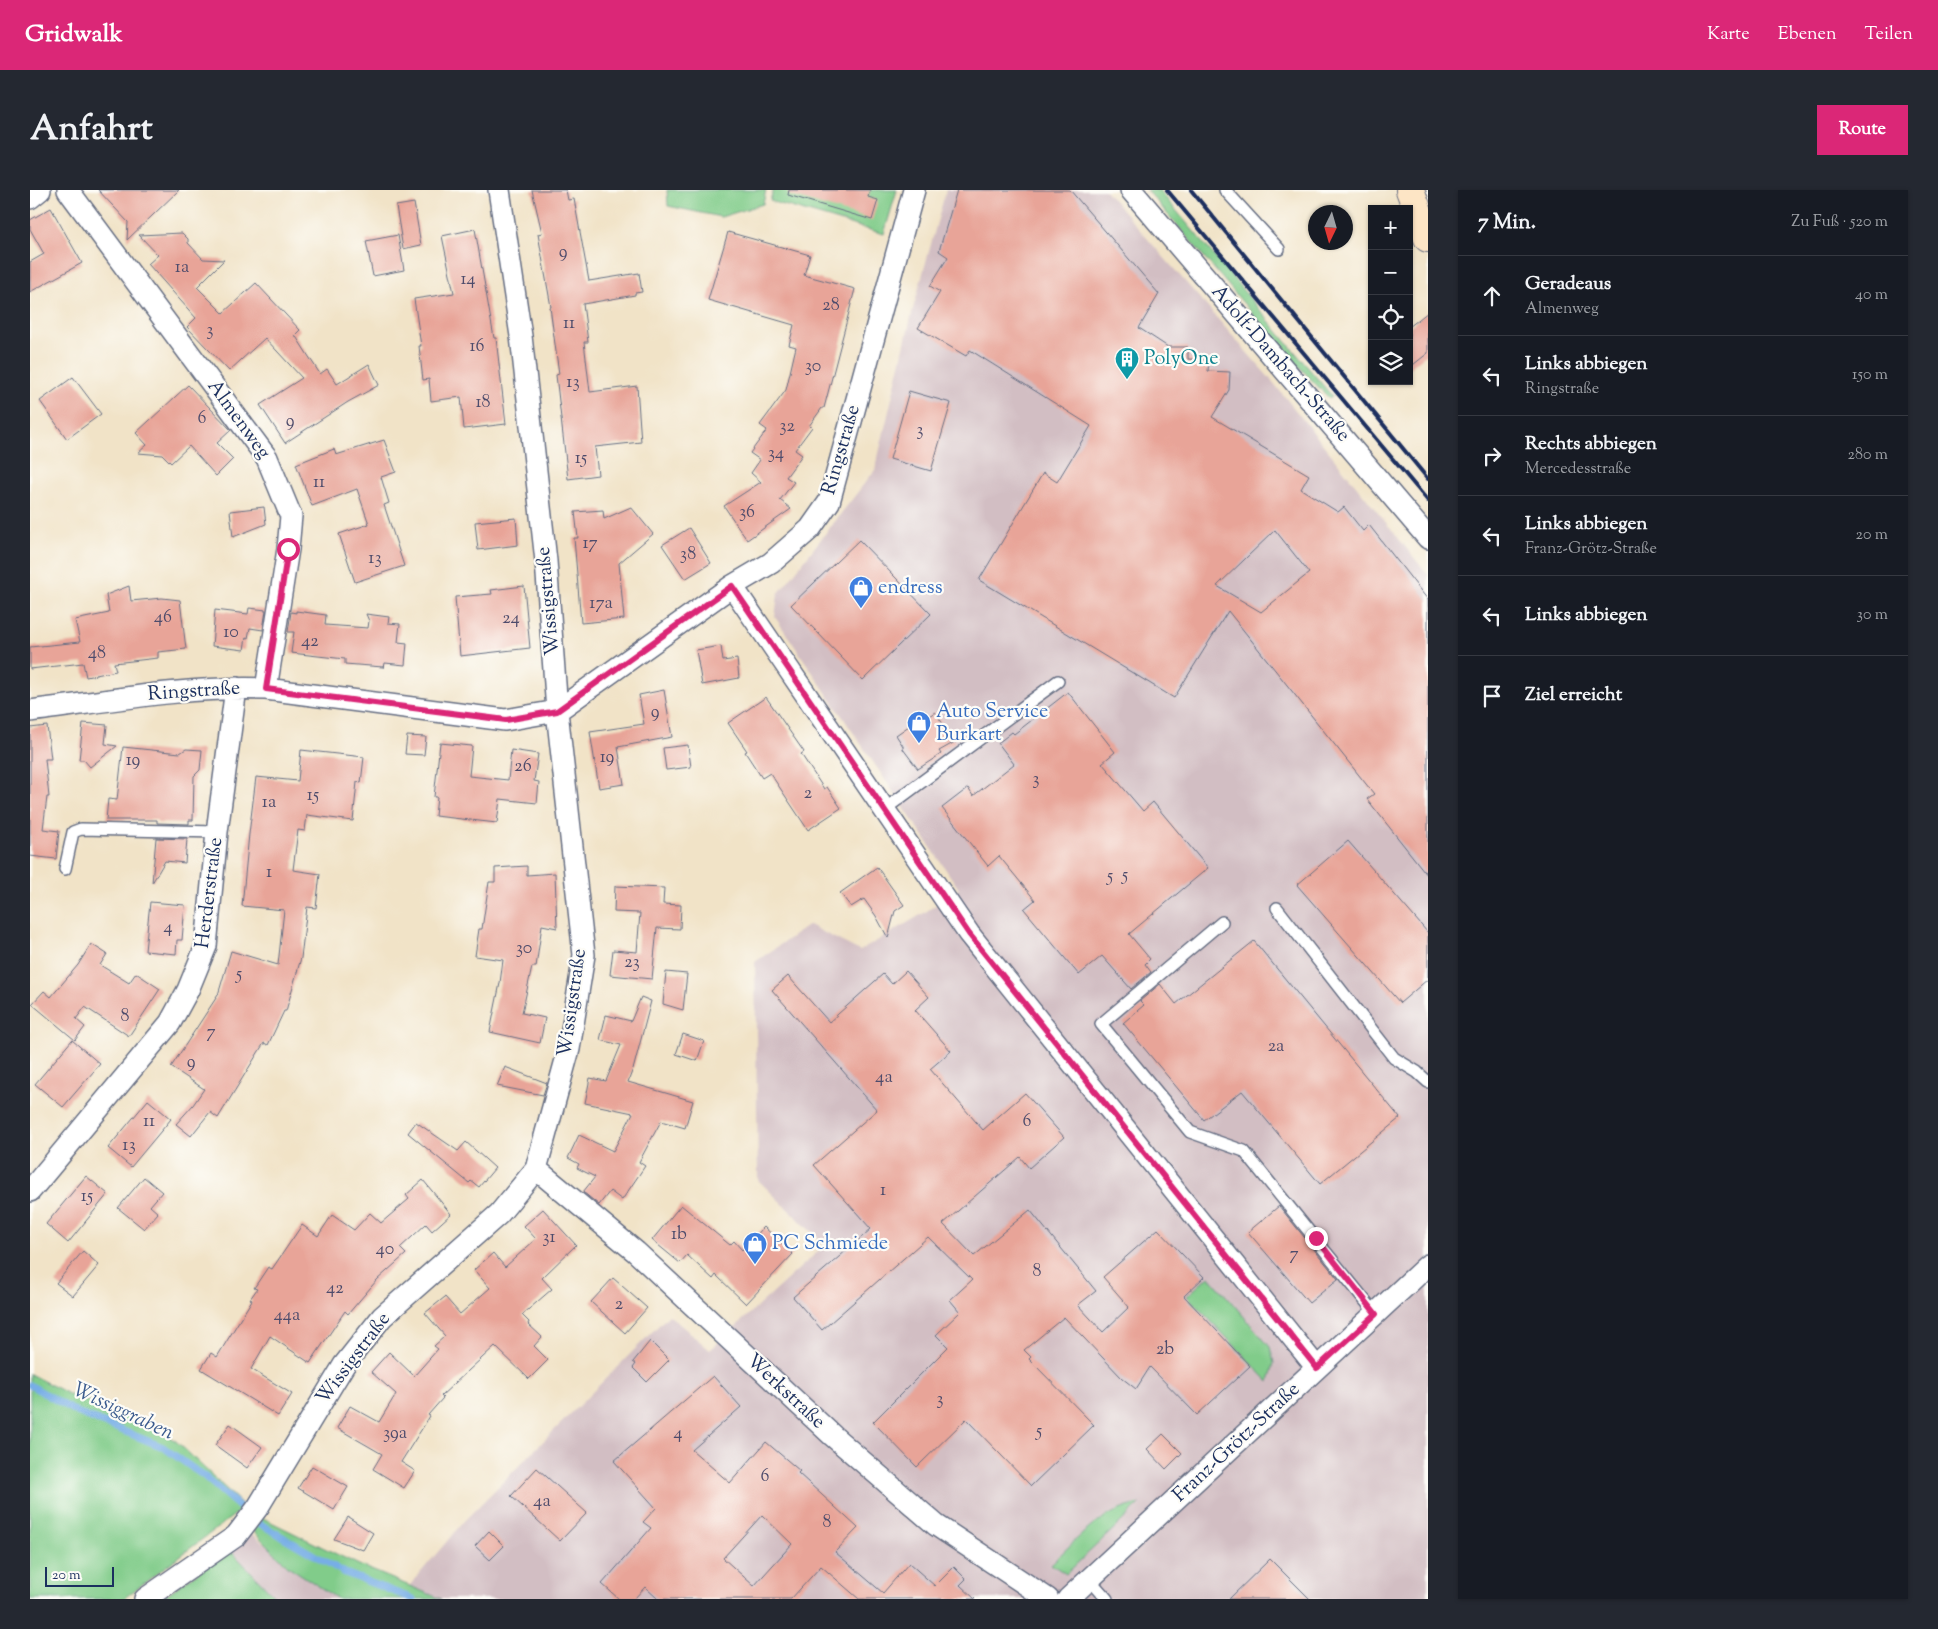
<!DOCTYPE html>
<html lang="de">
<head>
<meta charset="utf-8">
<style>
  :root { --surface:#171b24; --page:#242831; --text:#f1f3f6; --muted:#9ea1a6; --line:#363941; --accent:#db2777 }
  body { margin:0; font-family:"Sorts Mill Goudy",serif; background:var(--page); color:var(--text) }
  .controls { position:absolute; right:15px; top:15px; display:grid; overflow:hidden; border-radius:0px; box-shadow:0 1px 4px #0004 }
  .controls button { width:45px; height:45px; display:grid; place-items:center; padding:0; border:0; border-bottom:1px solid var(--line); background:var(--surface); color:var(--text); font:25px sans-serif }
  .compass { position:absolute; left:1278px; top:15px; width:45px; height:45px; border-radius:50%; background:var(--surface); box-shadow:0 1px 4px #0004; rotate:185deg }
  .scale { position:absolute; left:15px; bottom:12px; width:69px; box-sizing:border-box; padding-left:5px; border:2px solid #1b2f5e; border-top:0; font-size:14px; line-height:18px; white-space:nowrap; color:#1b2f5e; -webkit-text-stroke:4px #fdfcf7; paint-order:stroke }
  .stop { position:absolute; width:15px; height:15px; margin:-11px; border:4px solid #db2777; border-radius:50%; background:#fff }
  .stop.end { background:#db2777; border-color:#fff; box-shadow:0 1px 5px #0008 }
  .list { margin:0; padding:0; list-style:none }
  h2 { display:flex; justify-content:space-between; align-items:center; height:65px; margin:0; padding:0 20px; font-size:21px }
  h2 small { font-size:16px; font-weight:400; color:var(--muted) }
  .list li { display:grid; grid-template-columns:32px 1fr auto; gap:15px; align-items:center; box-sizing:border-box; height:80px; padding:0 20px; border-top:1px solid var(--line) }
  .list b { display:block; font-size:19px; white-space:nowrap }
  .list p { margin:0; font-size:16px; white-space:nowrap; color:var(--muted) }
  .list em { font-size:16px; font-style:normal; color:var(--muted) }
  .icon { flex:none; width:28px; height:28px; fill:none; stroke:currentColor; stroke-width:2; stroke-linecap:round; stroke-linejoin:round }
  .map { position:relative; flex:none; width:1398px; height:1409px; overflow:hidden; border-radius:0px }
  header { display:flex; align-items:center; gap:30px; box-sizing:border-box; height:70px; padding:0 25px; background:var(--accent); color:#fff }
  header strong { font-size:24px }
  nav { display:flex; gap:28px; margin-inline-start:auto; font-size:18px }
  .intro { display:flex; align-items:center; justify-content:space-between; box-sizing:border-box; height:120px; padding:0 30px }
  h1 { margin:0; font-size:35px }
  .button { padding:12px 22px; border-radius:0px; background:var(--accent); color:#fff; font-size:18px; font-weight:700 }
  main { display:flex; gap:30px; padding:0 30px }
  aside { flex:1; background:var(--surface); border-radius:0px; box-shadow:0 1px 4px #0004 }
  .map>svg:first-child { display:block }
  .industrial { fill:#d2bec3 }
  .green { fill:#81cc8a; stroke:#4e7e74 }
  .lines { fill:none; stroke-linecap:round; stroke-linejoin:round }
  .stream { stroke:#77aee6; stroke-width:7 }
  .building { fill:#e8a498; fill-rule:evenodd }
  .lane-casing { stroke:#666e83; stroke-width:14 }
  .street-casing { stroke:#666e83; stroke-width:24 }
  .secondary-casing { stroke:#666e83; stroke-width:30 }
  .lane { stroke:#fff; stroke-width:11 }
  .street { stroke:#fff; stroke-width:21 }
  .secondary { stroke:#fde5c5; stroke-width:28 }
  .rail { stroke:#1b2f5e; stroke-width:4 }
  .route { stroke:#db2777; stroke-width:6 }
  .labels { text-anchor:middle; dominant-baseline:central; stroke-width:4.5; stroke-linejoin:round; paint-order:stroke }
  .number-label { font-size:18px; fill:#4e4c6c }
  .culture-label { font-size:20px; fill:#0d838f; stroke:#fdfcf7; text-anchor:start }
  .street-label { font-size:20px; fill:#1b2f5e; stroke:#fdfcf7 }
  .shop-label { font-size:20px; fill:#366cbe; stroke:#fdfcf7; text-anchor:start }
  .water-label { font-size:21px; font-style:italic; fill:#3b5b8e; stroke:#fdfcf7 }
</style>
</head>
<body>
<header>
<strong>Gridwalk</strong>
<nav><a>Karte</a><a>Ebenen</a><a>Teilen</a></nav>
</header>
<div class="intro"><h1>Anfahrt</h1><a class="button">Route</a></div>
<main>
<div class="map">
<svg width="1398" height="1409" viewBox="0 0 1398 1409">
  <rect width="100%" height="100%" fill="#fdfcf7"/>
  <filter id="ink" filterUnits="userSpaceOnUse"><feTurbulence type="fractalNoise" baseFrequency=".02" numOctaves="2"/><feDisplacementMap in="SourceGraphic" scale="10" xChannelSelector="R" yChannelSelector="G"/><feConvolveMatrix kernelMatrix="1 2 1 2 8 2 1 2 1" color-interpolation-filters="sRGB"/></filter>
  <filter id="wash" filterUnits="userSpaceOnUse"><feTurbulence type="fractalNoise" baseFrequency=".0096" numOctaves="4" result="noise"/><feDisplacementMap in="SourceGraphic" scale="20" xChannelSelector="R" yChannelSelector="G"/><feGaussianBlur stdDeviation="1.12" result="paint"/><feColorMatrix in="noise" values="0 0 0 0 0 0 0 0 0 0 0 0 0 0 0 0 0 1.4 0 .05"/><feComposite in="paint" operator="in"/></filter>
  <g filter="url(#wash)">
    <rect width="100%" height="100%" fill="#f1e3c7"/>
    <path class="industrial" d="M916,0H1075L1242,191L1398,385V1409H370L375,1401L434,1331L639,1125L680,1160L795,1055L728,990L725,772L779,735L830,761L894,723L929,699L745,427L748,404L845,280L883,119Z
      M220,1343L313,1409H247L200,1360Z"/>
    <path class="green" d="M637,0H736L733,14L691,27L638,16Z
      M743,0H867L854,44L740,11Z
      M1117,0H1129L1302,206L1299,208L1255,162Z
      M1179,1086L1240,1157L1244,1173L1239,1192L1157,1106Z
      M0,1184L42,1206L105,1227L146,1251L215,1317L93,1409H0Z
      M1110,1314L1036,1384L1021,1374C1048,1348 1071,1321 1110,1314Z
      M229,1326L329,1375L411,1409H308L258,1376L223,1341Z
      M200,1360L247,1409H130Z"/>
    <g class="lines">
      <path class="stream" d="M0,1195L46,1222L133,1257L175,1287L227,1332L315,1383L383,1409"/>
    </g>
    <g id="blocks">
      <path class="building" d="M68,0H149L97,50L98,32Z
        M502,0H536L538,10L544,9L559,91L609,83L612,102L605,103V105L553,114L558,152H554L560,202L607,196L611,252L565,257L568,285L538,289L526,185L529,184L520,117H521L508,44L512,43Z
        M759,0H840L838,7L848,10L842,30L758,5Z
        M927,0H1040L1129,104L1109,138L1138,157H1158V169L1179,170L1178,181L1200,182L1199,200L1182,227L1279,285L1271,299L1308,322L1314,317L1333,341L1339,335L1398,410V686L1337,609L1344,604L1198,421L1144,508L949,390L1013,283L1027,292L1061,236L940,160L936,166L888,138L910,102L900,96L918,67L909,61ZM1245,340L1279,383L1231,422L1187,396Z
        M384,13L391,55L373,59L366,16Z
        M21,18L52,73L0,102V72L14,64L0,39V30Z
        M445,39L464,148H466L476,234L434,239L431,207L401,211L399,189L393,190L389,156H391L384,109L424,103L412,46Z
        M698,42L780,65L774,85L825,99L794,218H792L779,236L782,237L765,260L772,265L756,287L764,292L750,310L761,319L717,350L694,316L731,292L721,283L730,270L720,263L737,240L730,235L756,200L766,157L759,155L764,135L678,110Z
        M152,43L158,49V53L173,69L194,70L167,97L193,123L226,93L270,140L265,145L290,184L297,179L307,194L339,174L349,195L318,212L255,253L230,215L272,188L235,148L199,181L157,137L166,128L118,74L128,65L109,45Z
        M368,45L374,80L343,86L336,51Z
        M1398,122V163L1379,178V137Z
        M43,187L71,224L37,249L10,211Z
        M158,195L201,240L187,253L203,269L186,286L159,256L141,273L133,265L108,263L117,255L106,243Z
        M879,201L921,213L901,281L860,269Z
        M354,250L366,282L351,287L359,313L354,315L374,376L325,392L309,344L339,334L327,299L282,316L266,274L304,259L306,265Z
        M234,317L236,334L203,347L200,321Z
        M601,317L623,344L589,373L594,429L551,433L544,348H548L545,322L573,320L574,329Z
        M486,328L488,355L448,360L445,332Z
        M659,338L681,373L655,389L632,355Z
        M829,350L901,424L833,490L761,415Z
        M99,396L101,411L132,408L150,410L156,459L128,462V468L84,473L86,481L56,487L53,473L0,479V457L50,452L45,430L79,423L76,405Z
        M494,396L500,458L430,466L425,407L462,404L461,400Z
        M219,418L236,420L233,440L220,438L218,448L216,447L214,460L182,456L185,420L218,424Z
        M266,421L296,425L295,435L338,438L339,431L336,424L359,427L358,433L370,434L368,452L377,453L375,475L355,473L354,478V475L353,477L315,474V469L261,463L264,442H258L261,422L266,423Z
        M691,456L693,471L707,469L709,488L672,495L666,460Z
        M634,500L642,547L588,557L594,594L569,598L560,542L614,534L609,505Z
        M1038,502L1085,562L1072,573L1113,621L1123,612L1178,678L1099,744L1120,769L1115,774L1121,782L1101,799L1072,766L1049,785L994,719L1005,710L969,666L958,676L912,618L938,598L943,606L984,574L968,553L982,542L984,544Z
        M736,507L774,562L771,564L794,599L797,597L811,618L778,640L740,583L732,588L715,562L717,561L698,533Z
        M905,522L925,552L909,561L911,564L888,579L873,559V556L866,545L889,529L890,532Z
        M53,533L77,535L75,554L87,556L60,577L54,570H49Z
        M17,536L21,569H15L19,607H17L13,639L29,641L26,669L0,666V538Z
        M377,546L396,547L394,565L375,564Z
        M410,553L442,556L439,586L478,590L481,560L508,564L504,591L509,592L507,613L470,609L467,633L405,626L407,607H404Z
        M658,555L661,577L636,580L633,558Z
        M93,557L150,563L156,559L172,560L170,580L164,586L163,630H159V634L127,633V630H76L78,609L87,610Z
        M271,560L334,567L331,593L327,592L323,631L277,625L275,641L268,640L263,680L290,684L286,718L277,717L271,768L256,821H254L238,855L234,853L188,928L180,922L161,946L146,934L163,915L174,899L141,877L188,805L201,761L248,775L254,720L212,716L219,644L226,587L268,591Z
        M126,648L157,649L155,673L135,671L122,693Z
        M1318,651L1398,743V789L1370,813L1267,695Z
        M497,676V685L525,683L527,738L512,735L506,777H502L492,823L515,828L510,853L460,842L470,793L473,770L445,766L449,739H452L459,692H465V678Z
        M847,677L874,715L865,721L858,748L846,726L834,709L821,717L810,703Z
        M585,696L634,698L633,714L651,715L650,739L627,738L622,789L580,785L583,760L607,762L610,723L584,722Z
        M120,712L155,715L152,750H147L146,764L115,761Z
        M1224,751L1370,928L1290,994L1212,901L1174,930L1093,833L1114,815L1110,811L1130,794L1146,814Z
        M61,754L77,764L70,775L99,793L106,783L130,799L99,846L55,817L46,829L55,837L45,850L2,814L14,801L21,807L48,775Z
        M876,781L899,807L885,820L921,861L900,879L953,940L995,903L1034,947L999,978L990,967L913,1034L944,1066L1000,1020L1066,1101L1048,1115L1073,1142L1099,1117L1073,1087L1128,1039L1174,1087L1154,1106L1220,1176L1167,1225L1120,1177L1106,1199L1092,1188L1034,1127L994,1160L1001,1167L999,1169L1064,1235L1001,1296L936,1229L887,1277L843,1232L918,1157L906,1145L930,1122L920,1110L942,1090L898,1047L792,1140L763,1107L841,1039L784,975L847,920L742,800L758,786L799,832L853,784L862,794Z
        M636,782L657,784L653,820L633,814Z
        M611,807L621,811L604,876L598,892L663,911L655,938L631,931L609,972L615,976L592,1010L580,1001L569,1015L553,1002L565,987L547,978L549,974L538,968L549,945L583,961L603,923L555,913L560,888L576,891L591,855L570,850L576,825L601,831Z
        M653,844L674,851L667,871L646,864Z
        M42,850L70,874L33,917L5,894Z
        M475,877L517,893L513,905L467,896Z
        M118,910L141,929L101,977L78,958Z
        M386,932L428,961L436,952L465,978L449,997L441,991L439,993L378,943Z
        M56,986L78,1004L38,1053L16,1034Z
        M114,987L132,1002L120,1016L128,1023L114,1039L88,1018Z
        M393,990L421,1024L402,1041L396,1034L370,1058L376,1064L347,1090L318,1124L315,1121L280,1173L240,1146L221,1179L262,1204L248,1226L171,1179L181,1163L187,1167L222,1110L220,1109L227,1099L224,1098L238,1077L242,1079L272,1035L288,1046L302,1025L324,1040L340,1023L351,1033L379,1009L376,1005Z
        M651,1015L700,1055L704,1051L712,1060L734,1037L763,1064L716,1114L686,1085L683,1089L657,1065L650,1073L622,1050Z
        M1249,1016L1308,1089L1279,1113L1218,1042Z
        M513,1019L546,1055L512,1088L522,1099L492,1125L499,1132L498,1134L512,1147L504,1156L518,1170L499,1189L465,1156L411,1206L413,1208L398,1225L400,1226L371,1272L385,1281L374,1298L343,1279L352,1264L307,1238L320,1216L349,1232L366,1204L341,1182L359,1162L384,1186L408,1159L404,1156L415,1146L395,1123L415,1107L430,1124L460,1098L444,1080L463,1063L475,1077L506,1049L494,1036Z
        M53,1061L69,1075L43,1106L26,1093Z
        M583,1088L617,1118L595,1143L561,1112Z
        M620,1151L639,1170L617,1192L603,1178L606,1174L603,1172Z
        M683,1186L711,1217L662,1260L700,1293L736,1252L770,1281L768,1283L828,1338L805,1362L853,1403L879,1373L905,1396L924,1377L936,1389L930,1395L945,1409H829L791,1376L761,1409H628L615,1397L604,1409H589L572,1394L621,1338L613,1332L626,1318L584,1271ZM732,1325L762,1354L724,1396L693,1368Z
        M200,1234L232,1257L217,1278L185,1255Z
        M1133,1244L1152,1263L1136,1279L1117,1259Z
        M282,1276L318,1297L304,1320L268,1298Z
        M507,1278L557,1323L530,1351L481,1306Z
        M318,1327L343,1343L333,1360L304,1349Z
        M459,1341L474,1356L460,1370L445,1356Z
        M1240,1369L1280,1409H1199Z"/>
    </g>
  </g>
  <g filter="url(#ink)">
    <use href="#blocks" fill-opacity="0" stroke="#666e83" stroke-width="1"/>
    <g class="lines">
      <defs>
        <path id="lane" d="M1195,0L1249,59
          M855,619L1028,491
          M35,679L43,642L51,639L187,642
          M1247,718L1364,868L1387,882L1398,892
          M1192,732L1071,834L1160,942L1214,961L1346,1124
          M1060,1390L1077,1409"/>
        <path id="street" d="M38,0L237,268L261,326L258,359L236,499
          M1101,0L1398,348
          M0,8L10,0
          M702,396L939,744L1287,1178
          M0,521C78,511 157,496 236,499L475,530L527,521L702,396L741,373L780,339L799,312L884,0
          M506,979L606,1062L803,1246L906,1335L1018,1409
          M0,1001L140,833L158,800L176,756L187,642L206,498
          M115,1409L206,1346L228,1317L314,1175L352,1127L469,1024L506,979L539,859L554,765L527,521L516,371L491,146L469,0
          M1038,1409L1398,1075"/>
        <path id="secondary" d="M1380,0L1398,48"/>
      </defs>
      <use href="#lane" class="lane-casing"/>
      <use href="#street" class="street-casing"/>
      <use href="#secondary" class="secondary-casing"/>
      <use href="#lane" class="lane"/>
      <use href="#street" class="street"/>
      <use href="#secondary" class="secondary"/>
      <path class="rail" d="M1137,0L1398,311
        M1161,0L1398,289"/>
    </g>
  </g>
  <g class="lines" filter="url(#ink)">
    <path class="route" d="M258,359L236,499L476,530L527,521L702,396L939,744L1287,1178L1346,1124L1286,1048"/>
  </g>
  <defs>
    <symbol id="building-pin" viewBox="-11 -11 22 30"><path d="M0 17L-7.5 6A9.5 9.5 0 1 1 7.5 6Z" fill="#0f9aa8" stroke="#fdfcf7"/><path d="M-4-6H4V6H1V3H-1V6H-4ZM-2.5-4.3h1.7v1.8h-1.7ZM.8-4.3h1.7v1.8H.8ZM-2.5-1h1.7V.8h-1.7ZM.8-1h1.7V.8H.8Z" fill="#fff"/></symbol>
    <symbol id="shop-pin" viewBox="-11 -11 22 30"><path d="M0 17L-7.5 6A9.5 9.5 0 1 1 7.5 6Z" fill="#3f7fe0" stroke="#fdfcf7"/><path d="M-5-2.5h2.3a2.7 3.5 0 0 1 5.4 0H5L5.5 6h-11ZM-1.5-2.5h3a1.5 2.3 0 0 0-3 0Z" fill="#fff"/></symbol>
  </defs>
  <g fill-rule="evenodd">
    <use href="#building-pin" x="1083" y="155" width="28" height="38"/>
    <use href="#shop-pin" x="817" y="384" width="28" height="38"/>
    <use href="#shop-pin" x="875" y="519" width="28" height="38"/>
    <use href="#shop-pin" x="711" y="1040" width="28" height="38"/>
  </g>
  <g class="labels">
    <g class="number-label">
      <text x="533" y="63">9</text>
      <text x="152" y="78">1a</text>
      <text x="438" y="90">14</text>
      <text x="801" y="116">28</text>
      <text x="539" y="134">11</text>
      <text x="180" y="141">3</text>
      <text x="447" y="157">16</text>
      <text x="783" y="177">30</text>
      <text x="543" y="193">13</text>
      <text x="453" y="213">18</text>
      <text x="172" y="229">6</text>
      <text x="260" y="232">9</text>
      <text x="757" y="237">32</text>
      <text x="890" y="241">3</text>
      <text x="746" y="264">34</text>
      <text x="551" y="269">15</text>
      <text x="289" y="293">11</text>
      <text x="717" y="323">36</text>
      <text x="560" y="354">17</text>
      <text x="658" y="365">38</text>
      <text x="345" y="369">13</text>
      <text x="571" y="414">17a</text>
      <text x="133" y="428">46</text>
      <text x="481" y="429">24</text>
      <text x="201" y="443">10</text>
      <text x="280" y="452">42</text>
      <text x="67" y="464">48</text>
      <text x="625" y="523">9</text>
      <text x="577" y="568">19</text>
      <text x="103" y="571">19</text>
      <text x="493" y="577">26</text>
      <text x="1006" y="590">3</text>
      <text x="778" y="604">2</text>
      <text x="283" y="606">15</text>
      <text x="239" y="613">1a</text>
      <text x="239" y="683">1</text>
      <text x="1095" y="686">5</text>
      <text x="1080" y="687">5</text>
      <text x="138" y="738">4</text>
      <text x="494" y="759">30</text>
      <text x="602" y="773">23</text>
      <text x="209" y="785">5</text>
      <text x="95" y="827">8</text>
      <text x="181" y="843">7</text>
      <text x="1246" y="857">2a</text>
      <text x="161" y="873">9</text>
      <text x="854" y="888">4a</text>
      <text x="119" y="932">11</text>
      <text x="997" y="932">6</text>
      <text x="99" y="956">13</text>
      <text x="853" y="1001">1</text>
      <text x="57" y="1007">15</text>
      <text x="649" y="1045">1b</text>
      <text x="519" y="1048">31</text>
      <text x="355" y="1060">40</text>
      <text x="1264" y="1065">7</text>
      <text x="1007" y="1082">8</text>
      <text x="305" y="1099">42</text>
      <text x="589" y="1115">2</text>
      <text x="257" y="1126">44a</text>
      <text x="1135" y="1160">2b</text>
      <text x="910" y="1210">3</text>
      <text x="1009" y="1242">5</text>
      <text x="365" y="1244">39a</text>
      <text x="648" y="1244">4</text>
      <text x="735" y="1287">6</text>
      <text x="512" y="1312">4a</text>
      <text x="797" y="1333">8</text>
    </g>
    <g class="culture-label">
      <text x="1114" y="169">PolyOne</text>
    </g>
    <g class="street-label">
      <text transform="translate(1250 174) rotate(49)">Adolf-Dambach-Straße</text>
      <text transform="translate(208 230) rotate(54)">Almenweg</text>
      <text transform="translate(812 260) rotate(-74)">Ringstraße</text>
      <text transform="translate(519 411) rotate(-95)">Wissigstraße</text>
      <text transform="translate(164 502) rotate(-4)">Ringstraße</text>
      <text transform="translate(180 703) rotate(-83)">Herderstraße</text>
      <text transform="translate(543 813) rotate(-82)">Wissigstraße</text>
      <text transform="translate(324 1169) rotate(-53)">Wissigstraße</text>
      <text transform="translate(755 1202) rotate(43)">Werkstraße</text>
      <text transform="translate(1207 1253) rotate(-43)">Franz-Grötz-Straße</text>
    </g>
    <g class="shop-label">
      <text x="848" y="398">endress</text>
      <text x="906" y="522">Auto Service<tspan x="906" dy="23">Burkart</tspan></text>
      <text x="742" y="1054">PC Schmiede</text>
    </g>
    <g class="water-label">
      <text transform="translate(93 1222) rotate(25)">Wissiggraben</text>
    </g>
  </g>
</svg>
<div class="controls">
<button>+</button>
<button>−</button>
<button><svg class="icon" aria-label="locate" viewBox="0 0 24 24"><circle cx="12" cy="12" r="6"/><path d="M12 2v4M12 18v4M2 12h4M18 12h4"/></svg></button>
<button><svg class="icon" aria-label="layers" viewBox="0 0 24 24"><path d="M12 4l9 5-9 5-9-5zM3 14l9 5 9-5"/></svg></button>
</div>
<svg class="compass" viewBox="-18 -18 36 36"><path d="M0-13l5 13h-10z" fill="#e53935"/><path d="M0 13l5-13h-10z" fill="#9ea1a6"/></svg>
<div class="scale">20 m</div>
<div class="stop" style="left:258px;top:359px"></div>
<div class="stop end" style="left:1286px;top:1048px"></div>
</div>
<aside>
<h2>7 Min.<small>Zu Fuß · 520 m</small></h2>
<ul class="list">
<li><svg class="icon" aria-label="ahead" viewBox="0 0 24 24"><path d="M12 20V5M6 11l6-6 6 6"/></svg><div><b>Geradeaus</b><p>Almenweg</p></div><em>40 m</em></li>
<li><svg class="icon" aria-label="left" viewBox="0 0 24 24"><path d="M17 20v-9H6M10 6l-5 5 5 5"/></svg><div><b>Links abbiegen</b><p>Ringstraße</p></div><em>150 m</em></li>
<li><svg class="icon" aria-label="right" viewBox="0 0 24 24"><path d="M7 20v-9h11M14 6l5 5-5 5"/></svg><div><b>Rechts abbiegen</b><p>Mercedesstraße</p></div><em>280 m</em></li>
<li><svg class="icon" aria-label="left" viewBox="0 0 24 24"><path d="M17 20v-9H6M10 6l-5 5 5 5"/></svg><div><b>Links abbiegen</b><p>Franz-Grötz-Straße</p></div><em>20 m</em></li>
<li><svg class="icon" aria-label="left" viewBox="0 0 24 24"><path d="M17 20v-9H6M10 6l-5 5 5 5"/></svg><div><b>Links abbiegen</b></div><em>30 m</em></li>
<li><svg class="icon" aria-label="arrive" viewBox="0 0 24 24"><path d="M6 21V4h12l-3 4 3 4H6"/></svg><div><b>Ziel erreicht</b></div></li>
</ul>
</aside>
</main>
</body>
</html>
